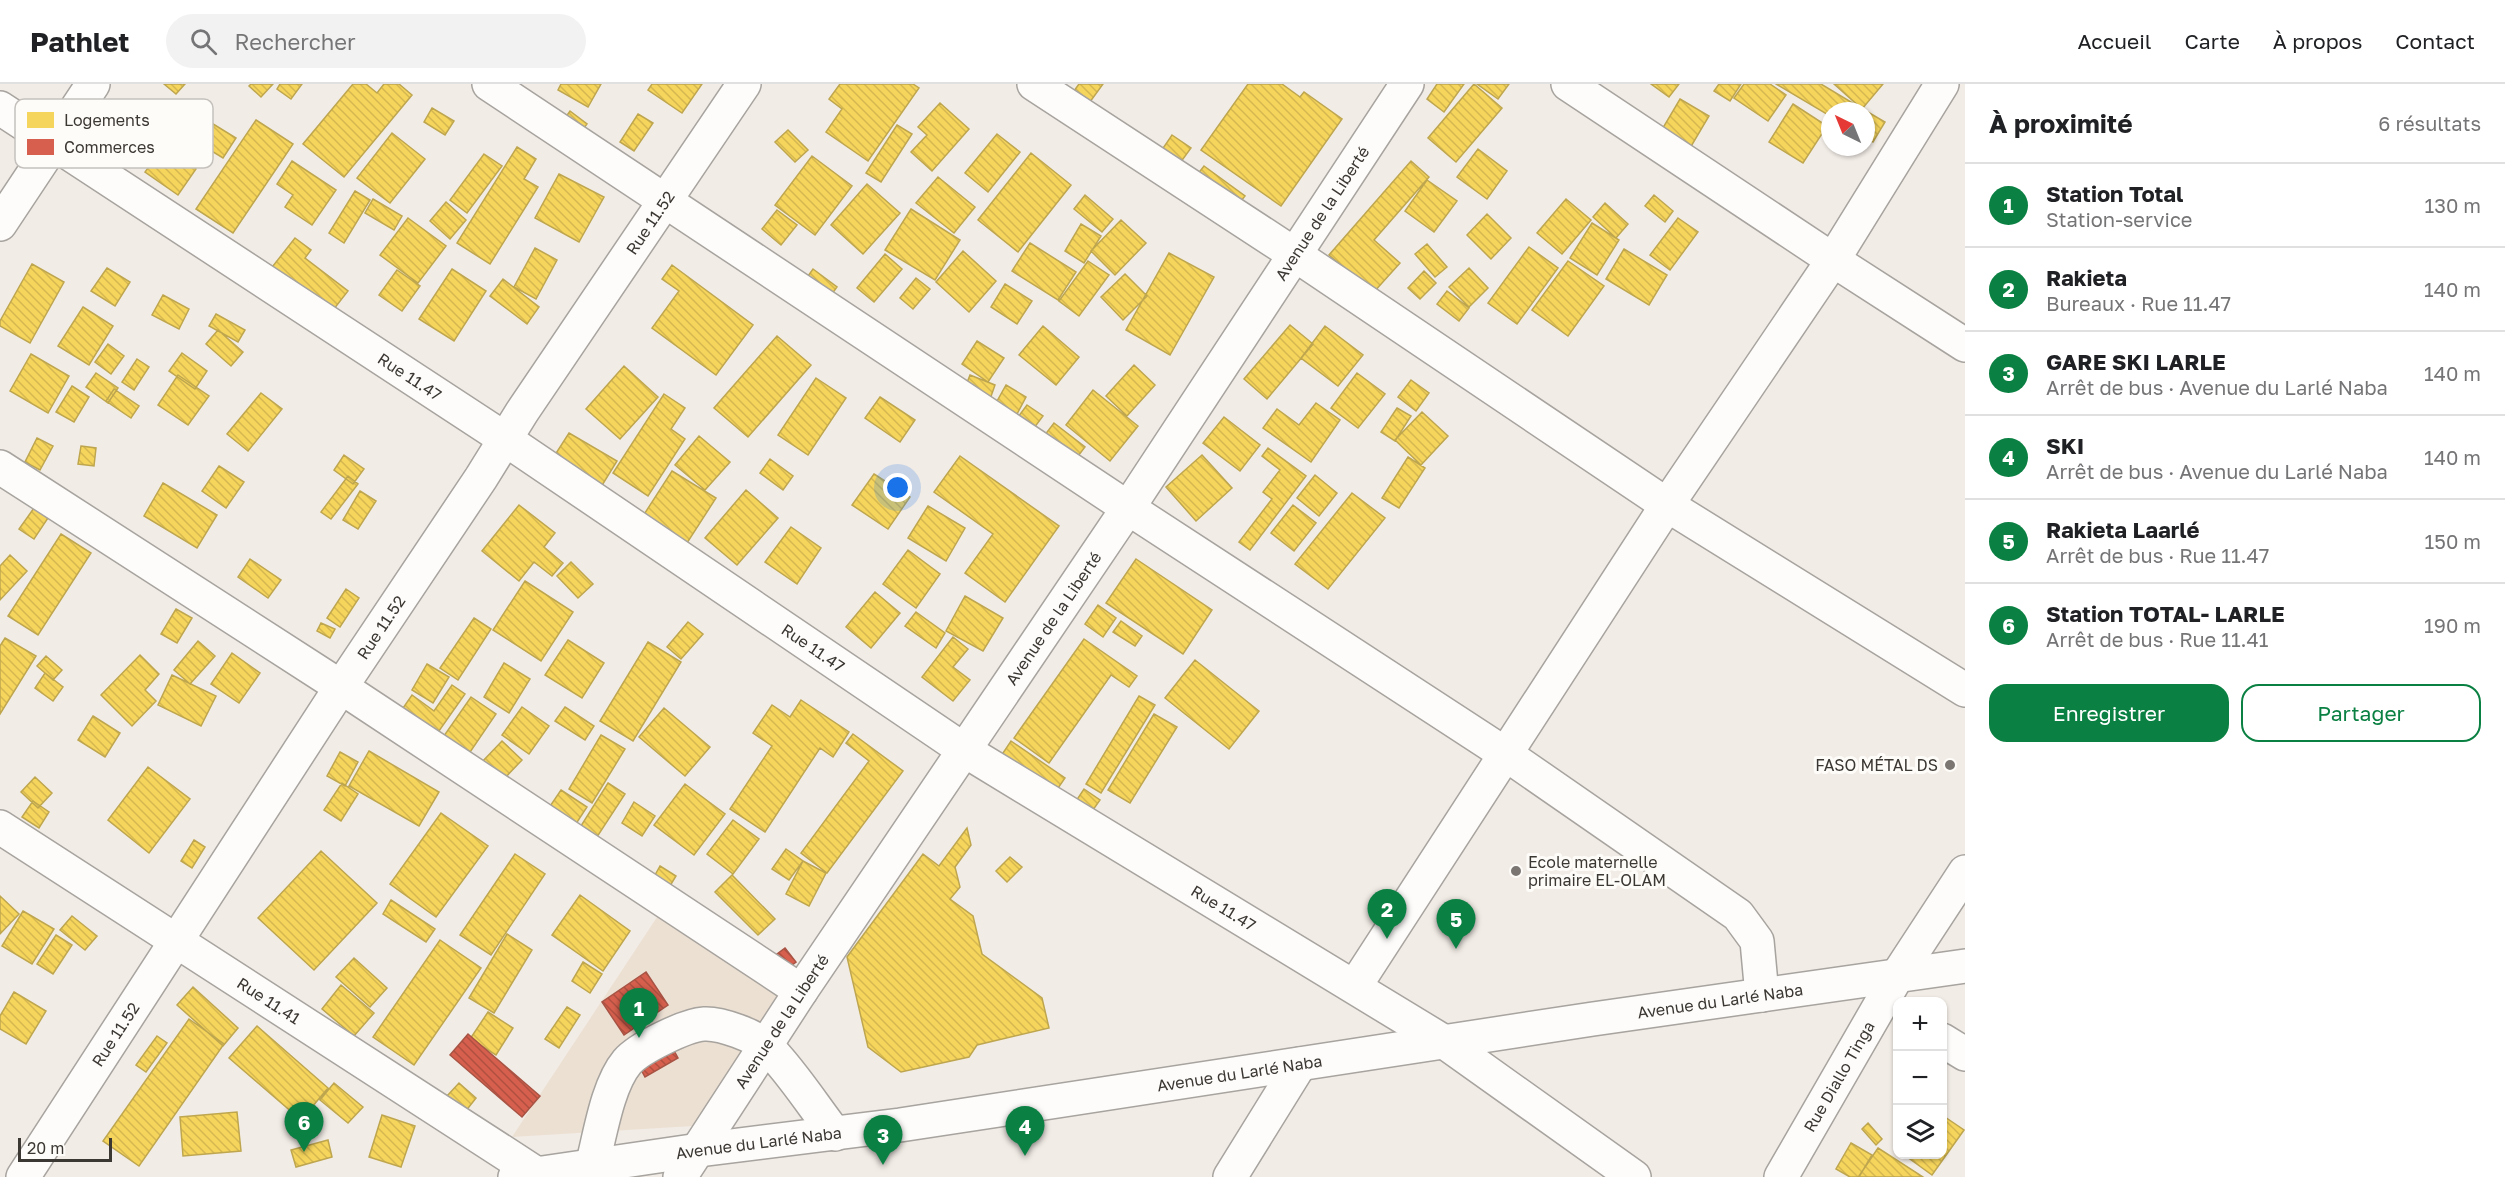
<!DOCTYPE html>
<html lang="fr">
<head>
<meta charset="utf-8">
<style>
  :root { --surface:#fff; --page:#f2f2f2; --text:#202124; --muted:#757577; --line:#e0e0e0; --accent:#0b8043 }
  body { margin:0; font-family:"Golos Text",sans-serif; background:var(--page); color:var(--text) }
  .controls { position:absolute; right:18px; bottom:18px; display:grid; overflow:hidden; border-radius:12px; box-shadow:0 2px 4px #0004 }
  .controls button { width:54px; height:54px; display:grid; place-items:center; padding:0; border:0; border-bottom:2px solid var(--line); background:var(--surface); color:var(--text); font:30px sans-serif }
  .compass { position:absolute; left:1821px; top:18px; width:54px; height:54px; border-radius:50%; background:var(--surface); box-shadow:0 2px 4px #0004; rotate:317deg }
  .scale { position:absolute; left:18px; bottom:15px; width:94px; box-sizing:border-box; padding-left:6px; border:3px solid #3b3732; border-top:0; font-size:16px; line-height:21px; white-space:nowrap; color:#3b3732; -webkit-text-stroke:4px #fefcf9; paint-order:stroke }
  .you { position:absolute; left:898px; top:404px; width:21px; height:21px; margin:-15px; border:4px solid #fff; border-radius:50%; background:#1a73e8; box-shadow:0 0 0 9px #1a73e833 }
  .badge { display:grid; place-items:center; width:39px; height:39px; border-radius:50%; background:var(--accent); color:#fff; font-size:20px; font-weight:700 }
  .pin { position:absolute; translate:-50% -50px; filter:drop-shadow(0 2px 3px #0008) }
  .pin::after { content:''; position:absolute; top:32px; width:21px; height:18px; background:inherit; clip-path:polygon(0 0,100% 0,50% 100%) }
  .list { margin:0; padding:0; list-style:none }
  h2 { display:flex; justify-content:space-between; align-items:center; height:78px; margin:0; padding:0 24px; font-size:26px }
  h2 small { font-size:20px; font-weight:400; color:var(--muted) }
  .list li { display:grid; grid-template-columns:39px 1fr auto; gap:18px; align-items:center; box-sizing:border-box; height:84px; padding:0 24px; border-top:2px solid var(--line) }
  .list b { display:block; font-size:22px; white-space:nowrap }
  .list p { margin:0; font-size:20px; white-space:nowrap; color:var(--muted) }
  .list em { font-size:20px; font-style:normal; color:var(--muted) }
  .actions { display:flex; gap:12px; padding:18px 24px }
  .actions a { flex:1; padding:14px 0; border:2px solid var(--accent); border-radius:18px; text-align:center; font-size:21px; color:var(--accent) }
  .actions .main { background:var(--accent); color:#fff }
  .icon { flex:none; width:33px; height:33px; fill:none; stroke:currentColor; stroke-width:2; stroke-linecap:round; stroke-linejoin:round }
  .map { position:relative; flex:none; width:1965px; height:1093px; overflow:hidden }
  header { display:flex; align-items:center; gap:36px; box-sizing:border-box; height:84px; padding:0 30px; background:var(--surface); border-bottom:2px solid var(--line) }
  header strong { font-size:28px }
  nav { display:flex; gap:33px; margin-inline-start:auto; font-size:21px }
  .search { width:420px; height:54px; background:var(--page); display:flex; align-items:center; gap:15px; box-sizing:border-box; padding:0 21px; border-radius:33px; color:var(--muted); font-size:22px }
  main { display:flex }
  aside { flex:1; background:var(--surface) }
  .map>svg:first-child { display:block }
  .built { fill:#ece0d3 }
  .homes { fill:url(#homes-back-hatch); stroke:#bea64f; stroke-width:1.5 }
  .shops { fill:url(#shops-back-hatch); stroke:#a85445; stroke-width:1.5 }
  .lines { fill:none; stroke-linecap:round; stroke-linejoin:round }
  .minor-casing { stroke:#a7a39e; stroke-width:36 }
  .major-casing { stroke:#a7a39e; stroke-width:36 }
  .minor { stroke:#fdfcfb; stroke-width:33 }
  .major { stroke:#fdfcfb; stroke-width:33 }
  .poi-dot { fill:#7b7671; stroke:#fefcf9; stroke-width:2 }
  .labels { text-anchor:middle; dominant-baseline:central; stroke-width:6; stroke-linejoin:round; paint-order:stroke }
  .street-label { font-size:16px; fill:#3b3732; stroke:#fefcf9 }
  .poi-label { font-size:16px; fill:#3b3732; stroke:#fefcf9; text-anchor:end }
  .key { fill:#fefcf9; stroke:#c4c1bd; stroke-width:1.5 }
  .key-label { font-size:16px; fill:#3b3732 }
</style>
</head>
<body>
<header>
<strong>Pathlet</strong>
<div class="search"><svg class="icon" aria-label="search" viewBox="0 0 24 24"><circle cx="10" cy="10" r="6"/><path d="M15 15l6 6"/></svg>Rechercher</div>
<nav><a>Accueil</a><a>Carte</a><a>À propos</a><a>Contact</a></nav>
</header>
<main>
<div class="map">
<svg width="1965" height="1093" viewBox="0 0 1965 1093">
  <defs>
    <pattern id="homes-back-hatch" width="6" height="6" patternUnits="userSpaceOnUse" patternTransform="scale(1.5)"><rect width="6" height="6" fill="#f6d55c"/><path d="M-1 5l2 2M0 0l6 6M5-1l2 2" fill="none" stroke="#d4b750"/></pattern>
    <pattern id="shops-back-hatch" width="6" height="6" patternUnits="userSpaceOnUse" patternTransform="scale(1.5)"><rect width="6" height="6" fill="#d6604d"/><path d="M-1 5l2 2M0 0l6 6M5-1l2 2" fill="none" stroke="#af5041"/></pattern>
  </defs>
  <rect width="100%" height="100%" fill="#f2ece6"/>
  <path class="built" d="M665,821L791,906L693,1042L512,1053Z"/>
  <path class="homes" d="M164,0H185L176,10Z
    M251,0H273L261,13L249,2Z
    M280,0H302L291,15L277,5Z
    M353,0H366L377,9L384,0H399L412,11L344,93L303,60Z
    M561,0H601L588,23L558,6Z
    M652,0H702L682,29L648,6Z
    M840,0H913L919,4L868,77L826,48L842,25L829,15Z
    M1079,0H1103L1087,22L1071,11Z
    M1248,0H1282L1300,13L1304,8L1342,35L1281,122L1201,66Z
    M1437,0H1464L1444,28L1427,15Z
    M1474,0L1502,24L1456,78L1428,54Z
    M1477,0H1509L1498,15Z
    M1651,0H1679L1669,13Z
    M1719,0H1741L1730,17L1714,7Z
    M1744,0H1770L1786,11L1768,37L1734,14Z
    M1776,0H1821L1866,27H1830V32Z
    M1834,0H1883L1862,25Z
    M1680,15L1709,32L1683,76L1654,59Z
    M940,19L969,45L932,87L911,68L927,51L918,43Z
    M1793,20L1827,42L1803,79L1769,58Z
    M432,24L454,37L445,51L424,38Z
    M570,27L587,40L577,53L560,41Z
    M1866,27L1885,38L1873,58L1866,54Z
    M638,30L653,39L634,67L620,58Z
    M205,35L236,54L223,74L192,55Z
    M256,36L293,60L233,149L196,125Z
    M897,41L912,50L881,98L866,89Z
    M788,46L808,66L795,78L775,58Z
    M392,49L425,75L390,119L357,94Z
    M997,50L1020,68L988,108L965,89Z
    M1172,51L1191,64L1175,86L1157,73Z
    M164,62L196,85L178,111L145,88Z
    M517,63L536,75L524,95L538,103L490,180L457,159Z
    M1478,65L1507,87L1487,115L1457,93Z
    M1031,69L1071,101L1018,168L978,136Z
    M484,70L502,82L467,129L450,116Z
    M812,72L852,102L815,151L775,121Z
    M292,77L336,106L312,141L285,123L293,111L277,100Z
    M1411,77L1429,93L1374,156L1400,179L1373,209L1329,171Z
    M1204,82L1245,112L1234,126L1193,96Z
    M559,90L604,113L579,158L535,134Z
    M938,93L975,123L954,149L916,119Z
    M1427,96L1457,117L1434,148L1405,127Z
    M867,100L900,129L863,170L831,141Z
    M355,107L370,116L344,159L329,149Z
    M1085,111L1113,135L1102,148L1074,125Z
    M1654,111L1673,127L1665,138L1645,122Z
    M373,115L402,132L394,146L365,129Z
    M1566,115L1591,136L1562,170L1537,149Z
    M446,118L466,136L450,155L430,137Z
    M1605,119L1628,140L1616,154L1593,133Z
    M911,125L960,156L935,196L885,166Z
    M777,126L797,141L781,161L762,145Z
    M1487,130L1511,154L1491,175L1467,151Z
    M408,134L446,162L418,199L380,171Z
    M1678,134L1698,148L1670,186L1650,171Z
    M1121,136L1146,159L1115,191L1091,167Z
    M1592,139L1619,156L1597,191L1570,174Z
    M1081,140L1101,152L1084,179L1065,167Z
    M295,154L311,166L305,174L348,207L330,230L269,187Z
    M1030,159L1076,188L1058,216L1012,187Z
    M1427,160L1447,183L1435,193L1415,170Z
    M1529,163L1558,184L1517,240L1488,219Z
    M535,164L557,176L536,215L514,203Z
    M1624,165L1667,191L1649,221L1606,195Z
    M963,167L996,197L969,228L936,198Z
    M1169,169L1214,193L1170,271L1126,246Z
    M885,170L902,185L874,218L857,204Z
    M1088,177L1109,191L1079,232L1059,217Z
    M1568,177L1604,202L1568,252L1532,226Z
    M32,180L64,198L30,259L0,242V237Z
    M672,181L753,241L716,291L652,244L679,207L662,195Z
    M107,184L130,198L115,222L91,207Z
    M1469,184L1488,204L1469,223L1449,203Z
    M452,185L486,207L454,257L419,235Z
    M813,185L837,203L822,224L798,206Z
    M397,186L420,202L402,227L379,211Z
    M1424,187L1436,199L1420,215L1408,204Z
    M1125,190L1147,212L1123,236L1101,213Z
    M916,194L930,205L913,225L900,214Z
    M503,195L539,223L527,240L490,212Z
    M1005,200L1032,217L1017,240L991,223Z
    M1447,207L1469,224L1459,237L1437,220Z
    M163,211L189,225L179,245L152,231Z
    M83,223L113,242L89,281L58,262Z
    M216,230L245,246L238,258L209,242Z
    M1290,241L1313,260L1267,315L1244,295Z
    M1043,242L1079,273L1056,301L1019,271Z
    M1325,242L1363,271L1338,302L1301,274Z
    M218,246L243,268L231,282L206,260Z
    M777,252L811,281L748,353L714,324Z
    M977,257L1004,274L988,298L962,280Z
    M108,260L124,272L111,290L95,278Z
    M182,269L207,287L195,305L169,287Z
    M31,270L69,292L48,329L10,307Z
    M137,275L149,283L134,306L122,298Z
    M1134,281L1155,301L1127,332L1106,312Z
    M624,282L658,313L620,355L586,325Z
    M96,289L118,304L108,319L86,303Z
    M1357,289L1385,310L1358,344L1331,324Z
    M178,291L209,312L188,341L158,321Z
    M970,291L995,301L989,318L963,309Z
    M816,294L846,314L808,371L778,351Z
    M1411,296L1429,309L1416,327L1398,313Z
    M1006,301L1026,313L1017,330L996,319Z
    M72,302L89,313L74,338L56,328Z
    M114,305L139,322L131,334L106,317Z
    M1093,306L1138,342L1110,377L1066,341Z
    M261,309L282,325L248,367L227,350Z
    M664,310L685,324L671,345L685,355L648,412L613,389Z
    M880,313L915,336L900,358L865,334Z
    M1316,319L1340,336L1311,378L1263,344L1277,325L1299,341Z
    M1027,321L1043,332L1031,348L1015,337Z
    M1397,324L1411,332L1395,357L1381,348Z
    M1422,328L1448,352L1421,381L1395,356Z
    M1224,333L1260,361L1240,387L1203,359Z
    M1054,339L1085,363L1075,376L1044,352Z
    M569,349L617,377L601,403L553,374Z
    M699,352L730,378L705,406L675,381Z
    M37,354L53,362L40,386L25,378Z
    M81,362L96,364L94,382L78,380Z
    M1268,364L1306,392L1250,466L1239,458L1272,415L1263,408L1280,386L1262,372Z
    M344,371L364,385L353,400L334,386Z
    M1202,371L1232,404L1196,437L1166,403Z
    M960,372L1059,442L1005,518L965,489L993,450L934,408Z
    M1408,373L1425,384L1399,424L1382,414Z
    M770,375L793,392L783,406L760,389Z
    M219,382L244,398L226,424L202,407Z
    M672,387L716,414L687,459L643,432Z
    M874,390L910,413L888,445L852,421Z
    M1315,391L1337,409L1319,432L1297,414Z
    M348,392L358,400L331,435L321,428Z
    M163,399L217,431L197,464L144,432Z
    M746,406L778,434L737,481L705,454Z
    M360,407L376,417L358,445L343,436Z
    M1352,409L1385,434L1328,505L1295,480Z
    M519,421L555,449L544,463L563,479L552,492L534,478L519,497L482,467Z
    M1293,421L1316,439L1294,467L1271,449Z
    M928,422L965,444L946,477L908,454Z
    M34,424L48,434L34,455L19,445Z
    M791,443L821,464L797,500L765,478Z
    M61,450L91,469L38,551L8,532Z
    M908,466L940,490L916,524L883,500Z
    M10,471L27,487L0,516V482Z
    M250,475L281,496L268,514L238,493Z
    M1136,475L1212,526L1183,570L1106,519Z
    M571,478L593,500L578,514L557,492Z
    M525,497L573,528L541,577L493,546Z
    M346,505L359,514L340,543L327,534Z
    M875,508L900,529L871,564L846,543Z
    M965,512L1003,534L983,567L946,547Z
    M1098,521L1116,534L1103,553L1085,540Z
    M176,525L192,534L177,559L161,550Z
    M916,528L945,549L936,564L905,542Z
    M474,534L491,545L458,596L440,584Z
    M1121,537L1142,552L1135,562L1113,548Z
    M688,538L703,550L681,575L667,563Z
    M321,539L335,545L330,554L317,547Z
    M953,553L968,565L953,583L970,596L953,617L922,593Z
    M5,554L36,572L0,630V562Z
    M1084,555L1137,592L1129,603L1111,591L1049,679L1014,654Z
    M568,556L604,579L582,614L545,591Z
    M198,557L215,572L190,600L174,586Z
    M648,558L681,578L633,657L600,637Z
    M232,569L260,589L239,619L211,600Z
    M140,571L159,590L145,606L156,617L132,642L101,611Z
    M46,572L62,586L53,596L37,582Z
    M1195,576L1259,627L1229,665L1165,614Z
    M504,579L530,595L509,629L484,613Z
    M427,580L449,593L433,619L412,606Z
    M45,589L63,603L53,617L35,604Z
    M172,591L216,612L201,642L158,621Z
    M452,601L465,610L427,664L392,640L412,611L434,627Z
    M1139,612L1155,621L1101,709L1086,700Z
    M471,613L496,630L464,677L439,659Z
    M801,616L849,648L833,673L820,664L765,748L730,725L772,662L753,649L772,621L790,633Z
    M522,623L549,642L529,670L502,651Z
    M565,623L594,642L585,656L555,637Z
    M664,624L710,663L685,692L639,653Z
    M1154,630L1177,643L1130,719L1108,706Z
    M93,632L120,649L105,673L78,656Z
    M853,650L903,687L827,789L801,769L869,677L846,659Z
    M601,651L625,665L592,719L569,705Z
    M502,657L522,676L500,699L480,680Z
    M1011,657L1065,694L1054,710L1001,672Z
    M369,667L439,708L419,742L349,702Z
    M340,668L358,678L345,702L327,692Z
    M148,683L190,715L149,769L108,736Z
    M35,693L52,709L38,724L21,708Z
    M342,699L358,710L341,737L324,726Z
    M608,699L625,710L595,756L579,745Z
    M685,700L725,730L694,771L654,741Z
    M1084,705L1100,716L1088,733L1072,723Z
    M561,706L587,723L568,752L542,734Z
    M33,717L49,728L39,744L22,733Z
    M634,718L655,732L642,752L622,739Z
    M441,729L488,762L436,833L390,800Z
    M733,736L759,755L733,790L707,770Z
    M967,744L971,761L955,783L960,803L950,815L973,832L982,870L1042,914L1049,944L977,961L969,973L901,988L868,963L847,873L923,770L939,782Z
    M194,756L205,763L192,784L181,777Z
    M786,765L803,777L789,796L772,785Z
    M321,767L377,819L314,886L258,834Z
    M515,770L545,790L491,871L460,851Z
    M1010,773L1022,783L1007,798L996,787Z
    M803,777L826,789L809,822L786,810Z
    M660,782L676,792L659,820L644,811Z
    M732,791L775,835L758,851L715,808Z
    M580,811L630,847L603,887L552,851Z
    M0,812L19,830L0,850Z
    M391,816L435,845L426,858L383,830Z
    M23,827L54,845L32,880L2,862Z
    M72,832L97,852L85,866L60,846Z
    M507,850L532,866L494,929L469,914Z
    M56,851L72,861L53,890L37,880Z
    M440,856L481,884L414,981L373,953Z
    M354,874L387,904L370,923L336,893Z
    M583,878L602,890L590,909L572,897Z
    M341,901L374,929L354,952L322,925Z
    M193,903L238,944L223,962L177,921Z
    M14,908L46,927L26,960L0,945V932Z
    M567,923L580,931L559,964L545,955Z
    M488,928L513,944L496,971L470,955Z
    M189,935L224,960L139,1082L103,1057Z
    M257,942L328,1004L301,1036L229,974Z
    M157,952L167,959L146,988L136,981Z
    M334,999L363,1023L348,1039L320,1016Z
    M459,999L476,1014L465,1028L447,1012Z
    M237,1028L241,1067L183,1072L180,1033Z
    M382,1031L415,1042L401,1083L369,1073Z
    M1942,1031L1964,1046L1932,1091L1903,1070H1942Z
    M1868,1039L1882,1055L1876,1061L1862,1045Z
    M328,1056L332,1073L296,1083L291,1066Z
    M1851,1059L1872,1071L1859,1093H1850L1836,1085Z
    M1878,1064L1923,1093H1860L1859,1092Z"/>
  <path class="shops" d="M785,864L796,878L772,896L761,882Z
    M646,888L668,921L624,951L602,918Z
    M661,943L678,974L645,993L628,962Z
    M468,950L540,1012L522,1033L450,971Z"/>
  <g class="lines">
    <defs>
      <g id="minor">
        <path d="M489,0L1128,424L1507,671L1738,831L1757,857L1762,911"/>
        <path d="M1034,0L1294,170L1667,421L1965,606"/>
        <path d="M1568,0L1833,176L1965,261"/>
        <path id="s1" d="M0,24L505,355L964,666L1446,959L1634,1093"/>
        <path d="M0,140L93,0"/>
        <path d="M0,383L341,603L801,907"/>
        <path id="s2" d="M0,743L537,1090"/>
        <path d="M1355,902L1667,421L1833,176L1942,0"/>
        <path d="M1942,956L1965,970"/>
        <path d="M592,1082C600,1052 607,1002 627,978C639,964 686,941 704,940C721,939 756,952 768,964C792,988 814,1023 835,1050"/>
        <path id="s3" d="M23,1093L341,603L481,394L522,328L744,0"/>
        <path d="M1230,1093L1300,980"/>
        <path id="s4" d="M1781,1093L1897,892L1965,788"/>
      </g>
      <g id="major">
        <path id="s5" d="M515,1093L699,1066L900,1041L1593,935L1965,882"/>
        <path id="s6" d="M680,1093L801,907L1128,424L1407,0"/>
      </g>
    </defs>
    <use href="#minor" class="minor-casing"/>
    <use href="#major" class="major-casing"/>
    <use href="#minor" class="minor"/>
    <use href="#major" class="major"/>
  </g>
  <g class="poi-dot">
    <circle cx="1950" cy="681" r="6"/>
    <circle cx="1516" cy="787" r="6"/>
  </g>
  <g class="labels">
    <g class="street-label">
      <text stroke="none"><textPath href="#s6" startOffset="1158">Avenue de la Liberté</textPath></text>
      <text stroke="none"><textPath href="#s3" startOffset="1142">Rue 11.52</textPath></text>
      <text stroke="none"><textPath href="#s1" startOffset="490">Rue 11.47</textPath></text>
      <text stroke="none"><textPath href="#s6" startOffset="672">Avenue de la Liberté</textPath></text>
      <text stroke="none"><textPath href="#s3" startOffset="656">Rue 11.52</textPath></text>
      <text stroke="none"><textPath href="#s1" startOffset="976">Rue 11.47</textPath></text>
      <text stroke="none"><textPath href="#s1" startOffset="1462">Rue 11.47</textPath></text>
      <text stroke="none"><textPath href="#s2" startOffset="320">Rue 11.41</textPath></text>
      <text stroke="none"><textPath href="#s5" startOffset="1218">Avenue du Larlé Naba</textPath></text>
      <text stroke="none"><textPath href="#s6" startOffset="186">Avenue de la Liberté</textPath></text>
      <text stroke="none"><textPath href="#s3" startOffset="170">Rue 11.52</textPath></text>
      <text stroke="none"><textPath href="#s5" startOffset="732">Avenue du Larlé Naba</textPath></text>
      <text stroke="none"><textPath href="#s4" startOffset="116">Rue Diallo Tinga</textPath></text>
      <text stroke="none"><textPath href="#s5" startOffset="246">Avenue du Larlé Naba</textPath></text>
    </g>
    <g class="poi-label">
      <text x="1938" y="681">FASO MÉTAL DS</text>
      <text x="1528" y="778" text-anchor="start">Ecole maternelle<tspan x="1528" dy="18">primaire EL-OLAM</tspan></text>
    </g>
  </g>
  <rect x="15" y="15" width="198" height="69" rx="9" class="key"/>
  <rect x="27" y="28" width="27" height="16" fill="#f6d55c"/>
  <rect x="27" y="55" width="27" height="16" fill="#d6604d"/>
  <g class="key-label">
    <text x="64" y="42">Logements</text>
    <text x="64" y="69">Commerces</text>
  </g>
</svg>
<div class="controls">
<button>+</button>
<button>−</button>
<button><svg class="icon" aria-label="layers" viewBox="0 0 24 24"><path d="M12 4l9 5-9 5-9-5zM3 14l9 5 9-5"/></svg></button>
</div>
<svg class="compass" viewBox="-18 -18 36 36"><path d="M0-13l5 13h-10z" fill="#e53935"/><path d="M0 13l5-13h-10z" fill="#757577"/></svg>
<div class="scale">20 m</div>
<div class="you"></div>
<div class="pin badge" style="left:639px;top:954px">1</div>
<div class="pin badge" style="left:1387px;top:855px">2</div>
<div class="pin badge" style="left:883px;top:1081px">3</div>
<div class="pin badge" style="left:1025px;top:1072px">4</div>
<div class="pin badge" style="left:1456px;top:865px">5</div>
<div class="pin badge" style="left:304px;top:1068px">6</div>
</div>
<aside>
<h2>À proximité<small>6 résultats</small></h2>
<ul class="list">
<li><span class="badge">1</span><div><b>Station Total</b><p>Station-service</p></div><em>130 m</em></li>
<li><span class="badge">2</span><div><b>Rakieta</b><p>Bureaux · Rue 11.47</p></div><em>140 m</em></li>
<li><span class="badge">3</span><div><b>GARE SKI LARLE</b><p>Arrêt de bus · Avenue du Larlé Naba</p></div><em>140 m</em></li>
<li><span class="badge">4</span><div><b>SKI</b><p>Arrêt de bus · Avenue du Larlé Naba</p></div><em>140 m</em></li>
<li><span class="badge">5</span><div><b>Rakieta Laarlé</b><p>Arrêt de bus · Rue 11.47</p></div><em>150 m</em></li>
<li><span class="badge">6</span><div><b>Station TOTAL- LARLE</b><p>Arrêt de bus · Rue 11.41</p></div><em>190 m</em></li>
</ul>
<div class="actions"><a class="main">Enregistrer</a><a>Partager</a></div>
</aside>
</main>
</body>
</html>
